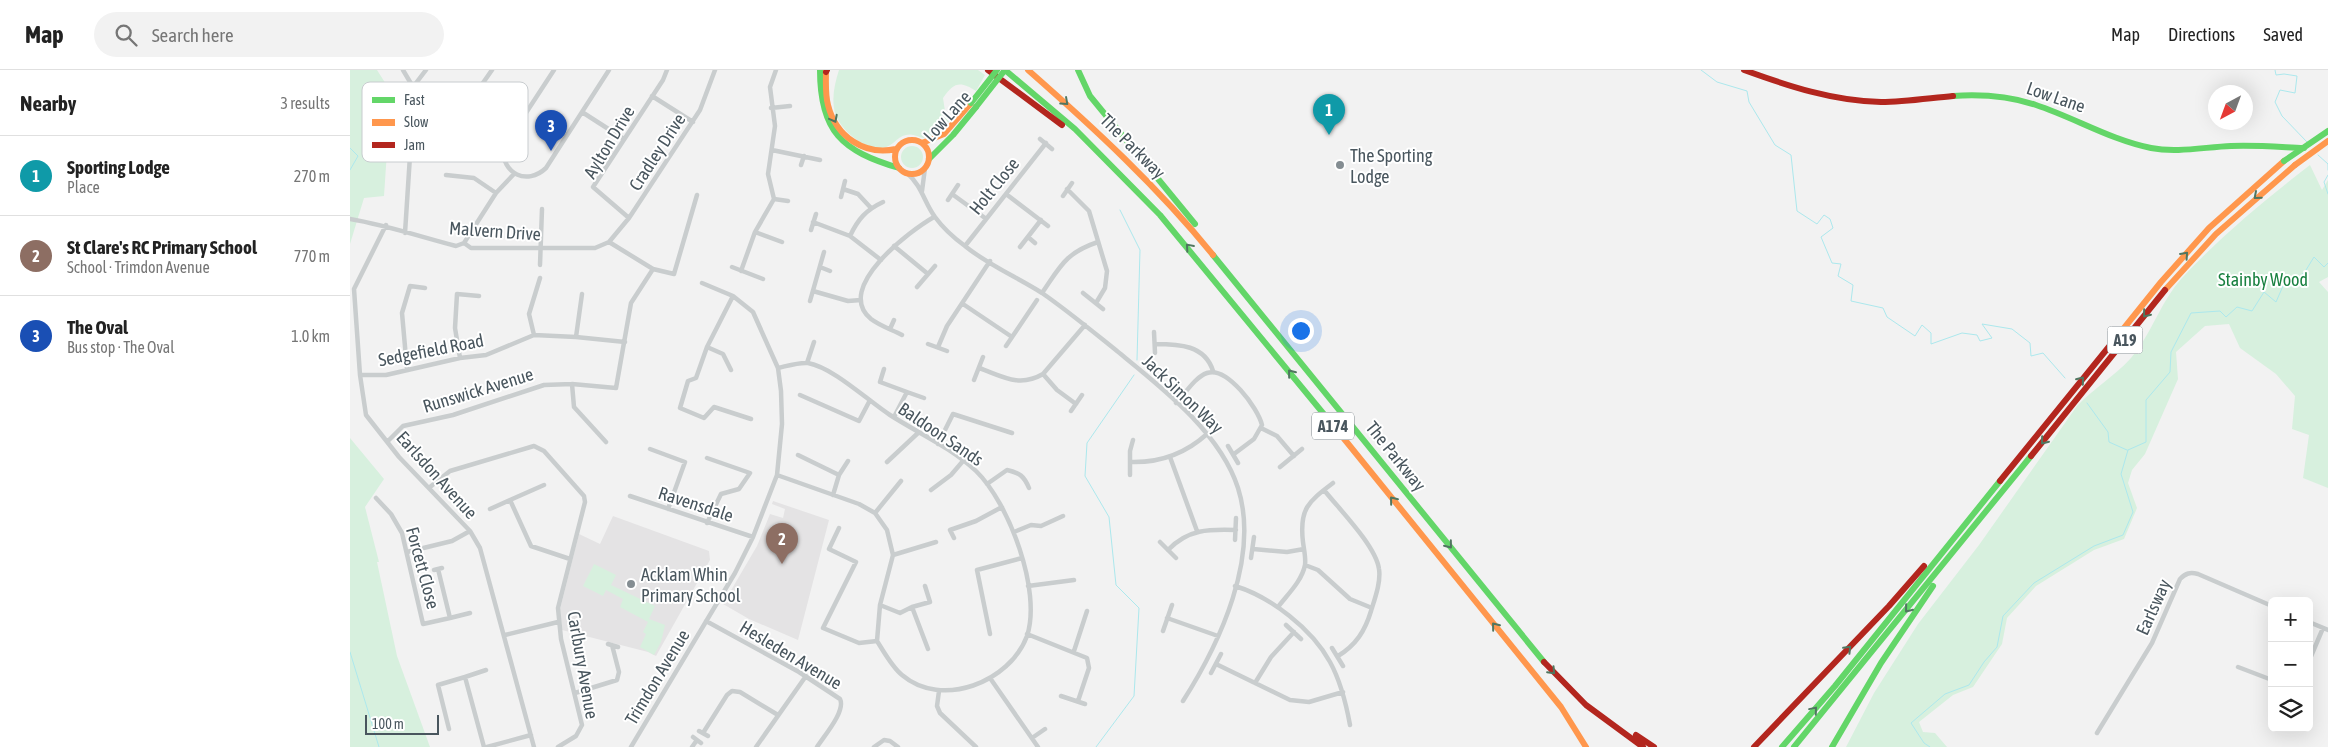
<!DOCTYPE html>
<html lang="en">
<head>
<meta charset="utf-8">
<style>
  :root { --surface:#fff; --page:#f2f2f2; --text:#222; --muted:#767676; --line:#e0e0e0; --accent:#7c3aed }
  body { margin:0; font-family:"Asap Condensed",sans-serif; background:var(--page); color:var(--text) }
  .controls { position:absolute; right:15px; bottom:15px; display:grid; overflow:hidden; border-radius:8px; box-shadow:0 5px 20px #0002 }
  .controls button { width:45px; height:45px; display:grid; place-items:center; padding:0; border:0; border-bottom:1px solid var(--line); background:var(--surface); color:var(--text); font:25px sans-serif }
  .compass { position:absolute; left:1858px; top:15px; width:45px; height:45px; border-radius:50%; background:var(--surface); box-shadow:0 5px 20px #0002; rotate:221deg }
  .scale { position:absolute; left:15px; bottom:12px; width:74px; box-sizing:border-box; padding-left:5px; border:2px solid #49565e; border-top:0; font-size:14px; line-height:18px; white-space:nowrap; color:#49565e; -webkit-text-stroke:4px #fff; paint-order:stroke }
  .you { position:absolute; left:950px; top:260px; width:18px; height:18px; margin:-12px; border:4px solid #fff; border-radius:50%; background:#1a73e8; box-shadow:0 0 0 8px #1a73e833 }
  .badge { display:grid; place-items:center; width:32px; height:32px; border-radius:50%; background:var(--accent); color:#fff; font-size:16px; font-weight:700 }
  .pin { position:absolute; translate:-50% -41px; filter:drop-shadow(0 1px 2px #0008) }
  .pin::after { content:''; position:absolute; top:26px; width:18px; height:15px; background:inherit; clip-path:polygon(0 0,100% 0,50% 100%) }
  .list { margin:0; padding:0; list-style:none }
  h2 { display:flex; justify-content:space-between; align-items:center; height:65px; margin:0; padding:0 20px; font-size:21px }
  h2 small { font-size:16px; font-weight:400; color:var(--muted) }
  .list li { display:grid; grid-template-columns:32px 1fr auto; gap:15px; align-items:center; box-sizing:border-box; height:80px; padding:0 20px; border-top:1px solid var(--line) }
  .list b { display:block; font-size:19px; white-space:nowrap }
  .list p { margin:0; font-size:16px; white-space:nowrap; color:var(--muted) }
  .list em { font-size:16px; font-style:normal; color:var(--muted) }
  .icon { flex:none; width:28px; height:28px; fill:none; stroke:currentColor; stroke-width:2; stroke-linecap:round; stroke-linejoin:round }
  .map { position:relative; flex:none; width:1978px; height:677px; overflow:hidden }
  header { display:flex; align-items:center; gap:30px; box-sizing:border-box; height:70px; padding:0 25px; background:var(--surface); border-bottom:1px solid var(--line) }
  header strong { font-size:24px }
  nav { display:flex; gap:28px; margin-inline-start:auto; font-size:18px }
  .search { width:350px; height:45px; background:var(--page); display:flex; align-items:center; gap:12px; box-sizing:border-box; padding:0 18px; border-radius:28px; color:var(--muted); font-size:19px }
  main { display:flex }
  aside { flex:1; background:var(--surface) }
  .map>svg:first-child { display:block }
  .education { fill:#e4e3e4 }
  .green { fill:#d7f0de }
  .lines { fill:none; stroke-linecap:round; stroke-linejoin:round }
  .stream { stroke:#ace8ed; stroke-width:1 }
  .street { stroke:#c9cdce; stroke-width:4.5 }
  .fast { stroke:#63d668; stroke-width:6 }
  .slow { stroke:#ff974d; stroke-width:6 }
  .jam { stroke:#b3261e; stroke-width:6 }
  .fast-bridge { stroke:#63d668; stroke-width:6 }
  .slow-bridge { stroke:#ff974d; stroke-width:6 }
  .oneway { stroke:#507660 }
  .poi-dot { fill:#848d92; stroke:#fff; stroke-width:2 }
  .labels { text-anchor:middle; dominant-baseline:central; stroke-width:4; stroke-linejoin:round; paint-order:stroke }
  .shield { fill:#fff; stroke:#80898e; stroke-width:1 }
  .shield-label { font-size:16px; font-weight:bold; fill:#49565e }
  .street-label { font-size:18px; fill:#49565e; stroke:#fff }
  .poi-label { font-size:18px; fill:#49565e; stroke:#fff; text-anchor:start }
  .park-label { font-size:18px; fill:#198040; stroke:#fff }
  .key { fill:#fff; stroke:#c8cccf; stroke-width:1 }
  .key-label { font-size:14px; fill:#49565e }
</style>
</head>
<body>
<header>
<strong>Map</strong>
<div class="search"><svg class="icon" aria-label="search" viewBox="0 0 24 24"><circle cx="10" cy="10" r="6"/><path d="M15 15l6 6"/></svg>Search here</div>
<nav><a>Map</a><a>Directions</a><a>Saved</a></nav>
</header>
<main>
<aside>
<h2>Nearby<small>3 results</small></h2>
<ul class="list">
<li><span class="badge" style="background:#0f9aa8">1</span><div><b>Sporting Lodge</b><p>Place</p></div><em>270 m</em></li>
<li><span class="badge" style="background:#8d6e63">2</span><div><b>St Clare's RC Primary School</b><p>School · Trimdon Avenue</p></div><em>770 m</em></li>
<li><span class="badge" style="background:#1a4fb4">3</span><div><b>The Oval</b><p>Bus stop · The Oval</p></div><em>1.0 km</em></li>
</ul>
</aside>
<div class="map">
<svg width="1978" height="677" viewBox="0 0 1978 677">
  <rect width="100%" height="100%" fill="#f2f2f2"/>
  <path class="education" d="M423,431L479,450L448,570L399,549L373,534L407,476L420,444L433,448L435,439L422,434Z
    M263,446L359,481L360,490L306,586L298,582L212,560L210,539L229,464L250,474Z"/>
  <path class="green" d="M0,0H27L41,22L34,126L14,128L0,174Z
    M489,0H628L635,5L626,21C610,10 603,13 593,28L595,41L602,48C596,55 584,69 574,68C568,67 563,63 556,65C546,67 543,77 532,78C512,79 487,58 484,38C482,26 485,12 489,0Z
    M551 87a11 11 0 1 1 22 0a11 11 0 1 1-22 0Z
    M1960,95L1972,120L1978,110V207L1969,212L1978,222V418L1953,408L1959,365L1942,359L1945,326L1926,304L1890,278L1879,254L1855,256L1826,282L1828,309L1795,384L1782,400L1778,413L1787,438L1774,469L1744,480L1686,516L1657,548L1652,574L1623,617L1603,625L1569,652L1573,662L1585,663L1597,677H1496L1524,623L1568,554L1629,475L1727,336C1744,318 1765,306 1781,288C1801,265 1811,231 1832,208C1871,166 1916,129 1960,95Z
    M0,368L34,409L15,437L29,492H27L47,586L80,677H0Z
    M244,494L266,505L261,515L305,536L299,549L315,555L311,572L304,585L290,577L296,564L293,562L298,552L270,537L273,529L256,520L253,526L233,516Z"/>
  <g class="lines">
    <path class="stream" d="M1351,0L1367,12L1397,21L1399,32L1425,75L1441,85L1447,141L1467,154L1474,145L1480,149L1483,158L1471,167L1482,193L1491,194L1488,206L1503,215L1501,231L1533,238L1537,247L1565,266L1572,255L1581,263V274L1612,263L1627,265L1630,271L1642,268L1632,254L1662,259L1680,273L1681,286L1693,283L1715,308
      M1925,0L1926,5L1934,4L1947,6L1945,23L1930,20L1925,32L1932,46L1957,72
      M0,78L8,86L0,100
      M1968,85L1978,94V100
      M1978,105L1974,112L1978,124
      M770,140L790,180L787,290
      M1737,333L1758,362L1759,372L1777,380
      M1778,380L1796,372V330L1820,302L1821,282L1841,243L1870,241L1876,247L1887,237L1902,241L1914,222L1926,232L1933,216L1940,217L1956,200L1964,187L1974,197L1978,193
      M0,582L29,677
      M746,677L784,626L789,538L766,515L759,447L735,406L737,373L784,305
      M1580,677L1574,673L1561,653L1595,624L1619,615L1634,592L1647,577L1653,546L1684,513L1744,476L1773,465L1783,442L1771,404L1778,380"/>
    <path class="street" d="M53,0L63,17L64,24L55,163
      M204,0L153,78C152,104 177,116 196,98L259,0
      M63,17L91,25L157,72
      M63,17L76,0
      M302,26L343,52
      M421,38L440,36
      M114,40L142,0
      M232,42L274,69
      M690,69L702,79
      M422,80L470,90
      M451,95L454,86
      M557,103C572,116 574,132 585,147C593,158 604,168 615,176C638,195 667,207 692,223C718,241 742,261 767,281C811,317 870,362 888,418C910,487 870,573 833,631
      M96,105L124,108L146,123
      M493,119L508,124L521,138
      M717,119L739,141L757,201L755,218L746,233
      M572,121L575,98
      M602,124L635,148
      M656,124L698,156
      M713,126L722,113
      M491,127L495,111
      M424,129L438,131
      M598,130L608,115
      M279,148L243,117L313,10L317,0
      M0,149C36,155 71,167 106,176L114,173
      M463,152L500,166L531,190
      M36,155L4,219L10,305L16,345L49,387L120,461L130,478L184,677
      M461,160L466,144
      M405,162L432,172
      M500,166C508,149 516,140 533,132
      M678,167L685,173
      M259,172L303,199L324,204L347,125
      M114,173L121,178H245L259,172L279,148L350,40L365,0
      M114,173L146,123L164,104
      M544,176L578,204
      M615,176L696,73
      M670,177L691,150
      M190,195L192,139
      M382,197L413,209
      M470,197L480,201
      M391,201L405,162L424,129L418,104L425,56L420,17L426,0
      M567,217L585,196
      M463,221L498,231L511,230
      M692,223C710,197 715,183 748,172
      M733,223L753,239
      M383,226L357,277L346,308L338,311L330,338L354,348L364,337L401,349
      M460,231L474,182
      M613,234L662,267
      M540,259L544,250
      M804,262L805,283
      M184,265L179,244L190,208
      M552,265C543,260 530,256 521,249C483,218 561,160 584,147
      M226,267L232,224
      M578,274L597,281
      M805,274C829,274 855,275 863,301
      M656,276L687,230
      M357,277L373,284L381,300
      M588,277L597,256L640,191
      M110,288L105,258L107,224L129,226
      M457,293L464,272
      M629,298C652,306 669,318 693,304L735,255
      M57,299L52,243L60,216L75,218
      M534,299L530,312L557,322L544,347
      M693,304L707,320L726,334
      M10,305H36L110,288L136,285L184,265L226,267L275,272
      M624,310L633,287
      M222,314L266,318L281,233L303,199
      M557,322L574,328
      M450,325L509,351L519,332
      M826,333C835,324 845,307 857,303C877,296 908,338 912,355L904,369L884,384
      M721,341L732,325
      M911,358L927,366L944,386
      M38,371L53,356L103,345L194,315L222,314L224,337L256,372
      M588,374L603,344L662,363
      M878,376L888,393
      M300,379L335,392L318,439
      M448,385L489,405L483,425
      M820,387L847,461
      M537,392L568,363
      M780,392C810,393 835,384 857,364
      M930,397L952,379
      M427,405L509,434L525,443L537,460L543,485L530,535L527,571C534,582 542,597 552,605C592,639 660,612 677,566C692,521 659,433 626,401C602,378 568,363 540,345C517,330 484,298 458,293C449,292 437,296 428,298
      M489,405L498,391
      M780,405V381L783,370
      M637,414L657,400C670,403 674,406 679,418
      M194,415L160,430L181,476L220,489
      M80,417L100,401L184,376L194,381L234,426L235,432L208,538L211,569L232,655L226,666L208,677
      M581,420L601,405L613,391
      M974,420C989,439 1026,476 1029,499C1031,512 1025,528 1021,541C1015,561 1006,575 988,586
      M280,426L403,467
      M26,428L41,444L52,463L73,554L100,548L88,499
      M140,439L160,430
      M525,443L551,411
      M357,453L371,424L389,419L400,403L357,388
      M489,458L479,479L506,492L473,558L509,573L527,571
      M664,462L681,455L691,456L713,446
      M604,468L600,460L626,451L652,437
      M885,470L886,448
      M810,472L826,488
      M903,479L937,482L954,479
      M818,480C838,459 859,459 886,460
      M57,482L102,471L120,461
      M543,485L586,472
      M901,488L904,467
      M955,495L968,500L1000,529L1022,538
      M84,500L92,498
      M678,516L724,510
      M885,516C921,527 962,559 980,592C991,612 996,633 1000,655
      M530,535L550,543L562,537L578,579
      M562,537L580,532L575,516
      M928,537C937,525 952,511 955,495C956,488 954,480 953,472C949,439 958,432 983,413
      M100,548L120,543
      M817,548L868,566
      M356,551L449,602L490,629C496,641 474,666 467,677
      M1959,552L1978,560
      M936,555L951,569
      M813,561L822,535
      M640,564L627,500L672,488
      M677,564L737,588L739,598L728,631
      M155,565L208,552
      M258,574L268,577
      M982,578L993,596
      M724,581L737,541
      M1959,591L1973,558
      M866,594L940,630L959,632L993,622
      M1888,597L1922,610
      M861,603L871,584
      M115,607L136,600
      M640,608L688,677
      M905,613L921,587L944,562
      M589,621L587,636L590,643L626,677
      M225,623L267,610L269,602L262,575
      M711,626L735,634
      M99,659L88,615L115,607L134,677
      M349,661L358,666
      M353,663L377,625L382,621L390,622L428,645
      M1747,663L1802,573L1830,509C1836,503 1840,502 1848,504L1922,536
      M343,667L351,673
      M682,668L695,659
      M137,677L181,665
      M281,677L385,503L403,467L427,405L432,354L431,321L428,298L403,242L383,226L352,213
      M342,677L347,670
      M406,677L456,606
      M524,677L534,670L540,671L548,677"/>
    <path class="fast" d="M470,0C470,62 492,81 549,98
      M655,0L725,59L810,145L991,365
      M728,0L740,26L845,154
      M1603,26C1632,24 1659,26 1686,35C1725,48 1761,70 1801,78C1827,83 1855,77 1881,76C1906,75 1930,77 1954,78
      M579,89L603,65L626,37
      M863,185L1194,592
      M1432,677L1485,616L1650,411
      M1444,677L1681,386
      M1482,677L1531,593L1583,516"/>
    <path class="slow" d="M476,0C476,12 475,24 478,35C486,67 515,86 546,79
      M678,0C744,58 808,117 863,185
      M545 87a17 17 0 1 1 34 0a17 17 0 1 1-34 0Z
      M572,73L594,64L621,33
      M1815,220L1866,164L1945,95
      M1770,263L1811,212L1859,158L1934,91
      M991,365L1211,637L1236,677"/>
    <path class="jam" d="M638,0L712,55
      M1394,0C1438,16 1483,31 1531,32C1555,32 1580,28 1603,26
      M476,2L477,0
      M1681,386L1815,220
      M1650,411L1770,263
      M1194,592L1236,635L1293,677
      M1286,665L1304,677
      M1404,677L1539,536L1574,496"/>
    <path class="fast-bridge" d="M621,33L647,0
      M626,37L655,0
      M1934,91L1978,61"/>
    <path class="slow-bridge" d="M1945,95L1978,71"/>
  </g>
  <defs><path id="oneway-chevron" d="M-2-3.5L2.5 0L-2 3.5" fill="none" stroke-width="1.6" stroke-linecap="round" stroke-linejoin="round" transform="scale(1.25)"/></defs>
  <g class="oneway">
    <use href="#oneway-chevron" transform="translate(715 32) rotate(42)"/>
    <use href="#oneway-chevron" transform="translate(484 49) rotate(62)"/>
    <use href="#oneway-chevron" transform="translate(1907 126) rotate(139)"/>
    <use href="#oneway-chevron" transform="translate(839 177) rotate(-131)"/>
    <use href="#oneway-chevron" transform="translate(1835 185) rotate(-48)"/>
    <use href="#oneway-chevron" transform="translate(1796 244) rotate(129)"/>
    <use href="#oneway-chevron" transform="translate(941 303) rotate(-129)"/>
    <use href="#oneway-chevron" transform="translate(1731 310) rotate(-51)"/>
    <use href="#oneway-chevron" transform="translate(1694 371) rotate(129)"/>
    <use href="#oneway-chevron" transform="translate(1043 430) rotate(-129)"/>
    <use href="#oneway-chevron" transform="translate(1099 475) rotate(51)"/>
    <use href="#oneway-chevron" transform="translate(1558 539) rotate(129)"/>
    <use href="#oneway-chevron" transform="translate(1145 556) rotate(-129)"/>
    <use href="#oneway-chevron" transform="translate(1498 579) rotate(-46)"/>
    <use href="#oneway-chevron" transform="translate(1202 601) rotate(47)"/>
    <use href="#oneway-chevron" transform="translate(1464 640) rotate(-50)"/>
  </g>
  <g class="poi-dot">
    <circle cx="990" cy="95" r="5"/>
    <circle cx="281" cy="514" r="5"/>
  </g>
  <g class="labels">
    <g class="shield">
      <rect x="1757.5" y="256.5" width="35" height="27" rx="4"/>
      <rect x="962" y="342.5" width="42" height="27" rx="4"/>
    </g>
    <g class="shield-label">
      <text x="1775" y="270">A19</text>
      <text x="983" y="356">A174</text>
    </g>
    <g class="street-label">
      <text transform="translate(1706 27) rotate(19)">Low Lane</text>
      <text transform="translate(597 46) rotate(-48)">Low Lane</text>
      <text transform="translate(259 72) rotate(-59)">Aylton Drive</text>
      <text transform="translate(783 76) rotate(45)">The Parkway</text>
      <text transform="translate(307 82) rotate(-57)">Cradley Drive</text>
      <text transform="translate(644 116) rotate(-51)">Holt Close</text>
      <text transform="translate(145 161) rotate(4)">Malvern Drive</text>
      <text transform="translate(81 280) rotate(-11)">Sedgefield Road</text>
      <text transform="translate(128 320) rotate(-17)">Runswick Avenue</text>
      <text transform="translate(833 324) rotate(44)">Jack Simon Way</text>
      <text transform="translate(591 364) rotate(34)">Baldoon Sands</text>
      <text transform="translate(1046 386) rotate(51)">The Parkway</text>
      <text transform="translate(87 405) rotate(48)">Earlsdon Avenue</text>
      <text transform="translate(346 434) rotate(18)">Ravensdale</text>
      <text transform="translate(73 498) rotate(75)">Forcett Close</text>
      <text transform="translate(1803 537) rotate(-66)">Earlsway</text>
      <text transform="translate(441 585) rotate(31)">Hesleden Avenue</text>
      <text transform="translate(233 595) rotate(80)">Carlbury Avenue</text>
      <text transform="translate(307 607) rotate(-59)">Trimdon Avenue</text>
    </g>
    <g class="poi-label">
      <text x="1000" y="85">The Sporting<tspan x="1000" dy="21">Lodge</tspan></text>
      <text x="291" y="504">Acklam Whin<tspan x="291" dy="21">Primary School</tspan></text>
    </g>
    <g class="park-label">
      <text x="1913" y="209">Stainby Wood</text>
    </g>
  </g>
  <rect x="12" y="12" width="166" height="80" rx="8" class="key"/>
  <rect x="22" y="27" width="23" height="6" fill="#63d668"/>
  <rect x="22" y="49" width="23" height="7" fill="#ff974d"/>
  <rect x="22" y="72" width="23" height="6" fill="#b3261e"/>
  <g class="key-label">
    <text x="54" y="35">Fast</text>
    <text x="54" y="57">Slow</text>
    <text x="54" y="80">Jam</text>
  </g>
</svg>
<div class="controls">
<button>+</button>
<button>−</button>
<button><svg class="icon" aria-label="layers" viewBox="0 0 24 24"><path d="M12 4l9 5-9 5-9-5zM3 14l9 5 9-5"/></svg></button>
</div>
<svg class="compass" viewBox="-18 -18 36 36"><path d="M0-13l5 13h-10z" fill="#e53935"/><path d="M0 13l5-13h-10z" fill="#767676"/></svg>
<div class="scale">100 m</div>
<div class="you"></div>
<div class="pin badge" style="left:979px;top:65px;background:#0f9aa8">1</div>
<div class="pin badge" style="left:432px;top:494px;background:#8d6e63">2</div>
<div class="pin badge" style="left:201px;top:81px;background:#1a4fb4">3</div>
</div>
</main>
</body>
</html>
